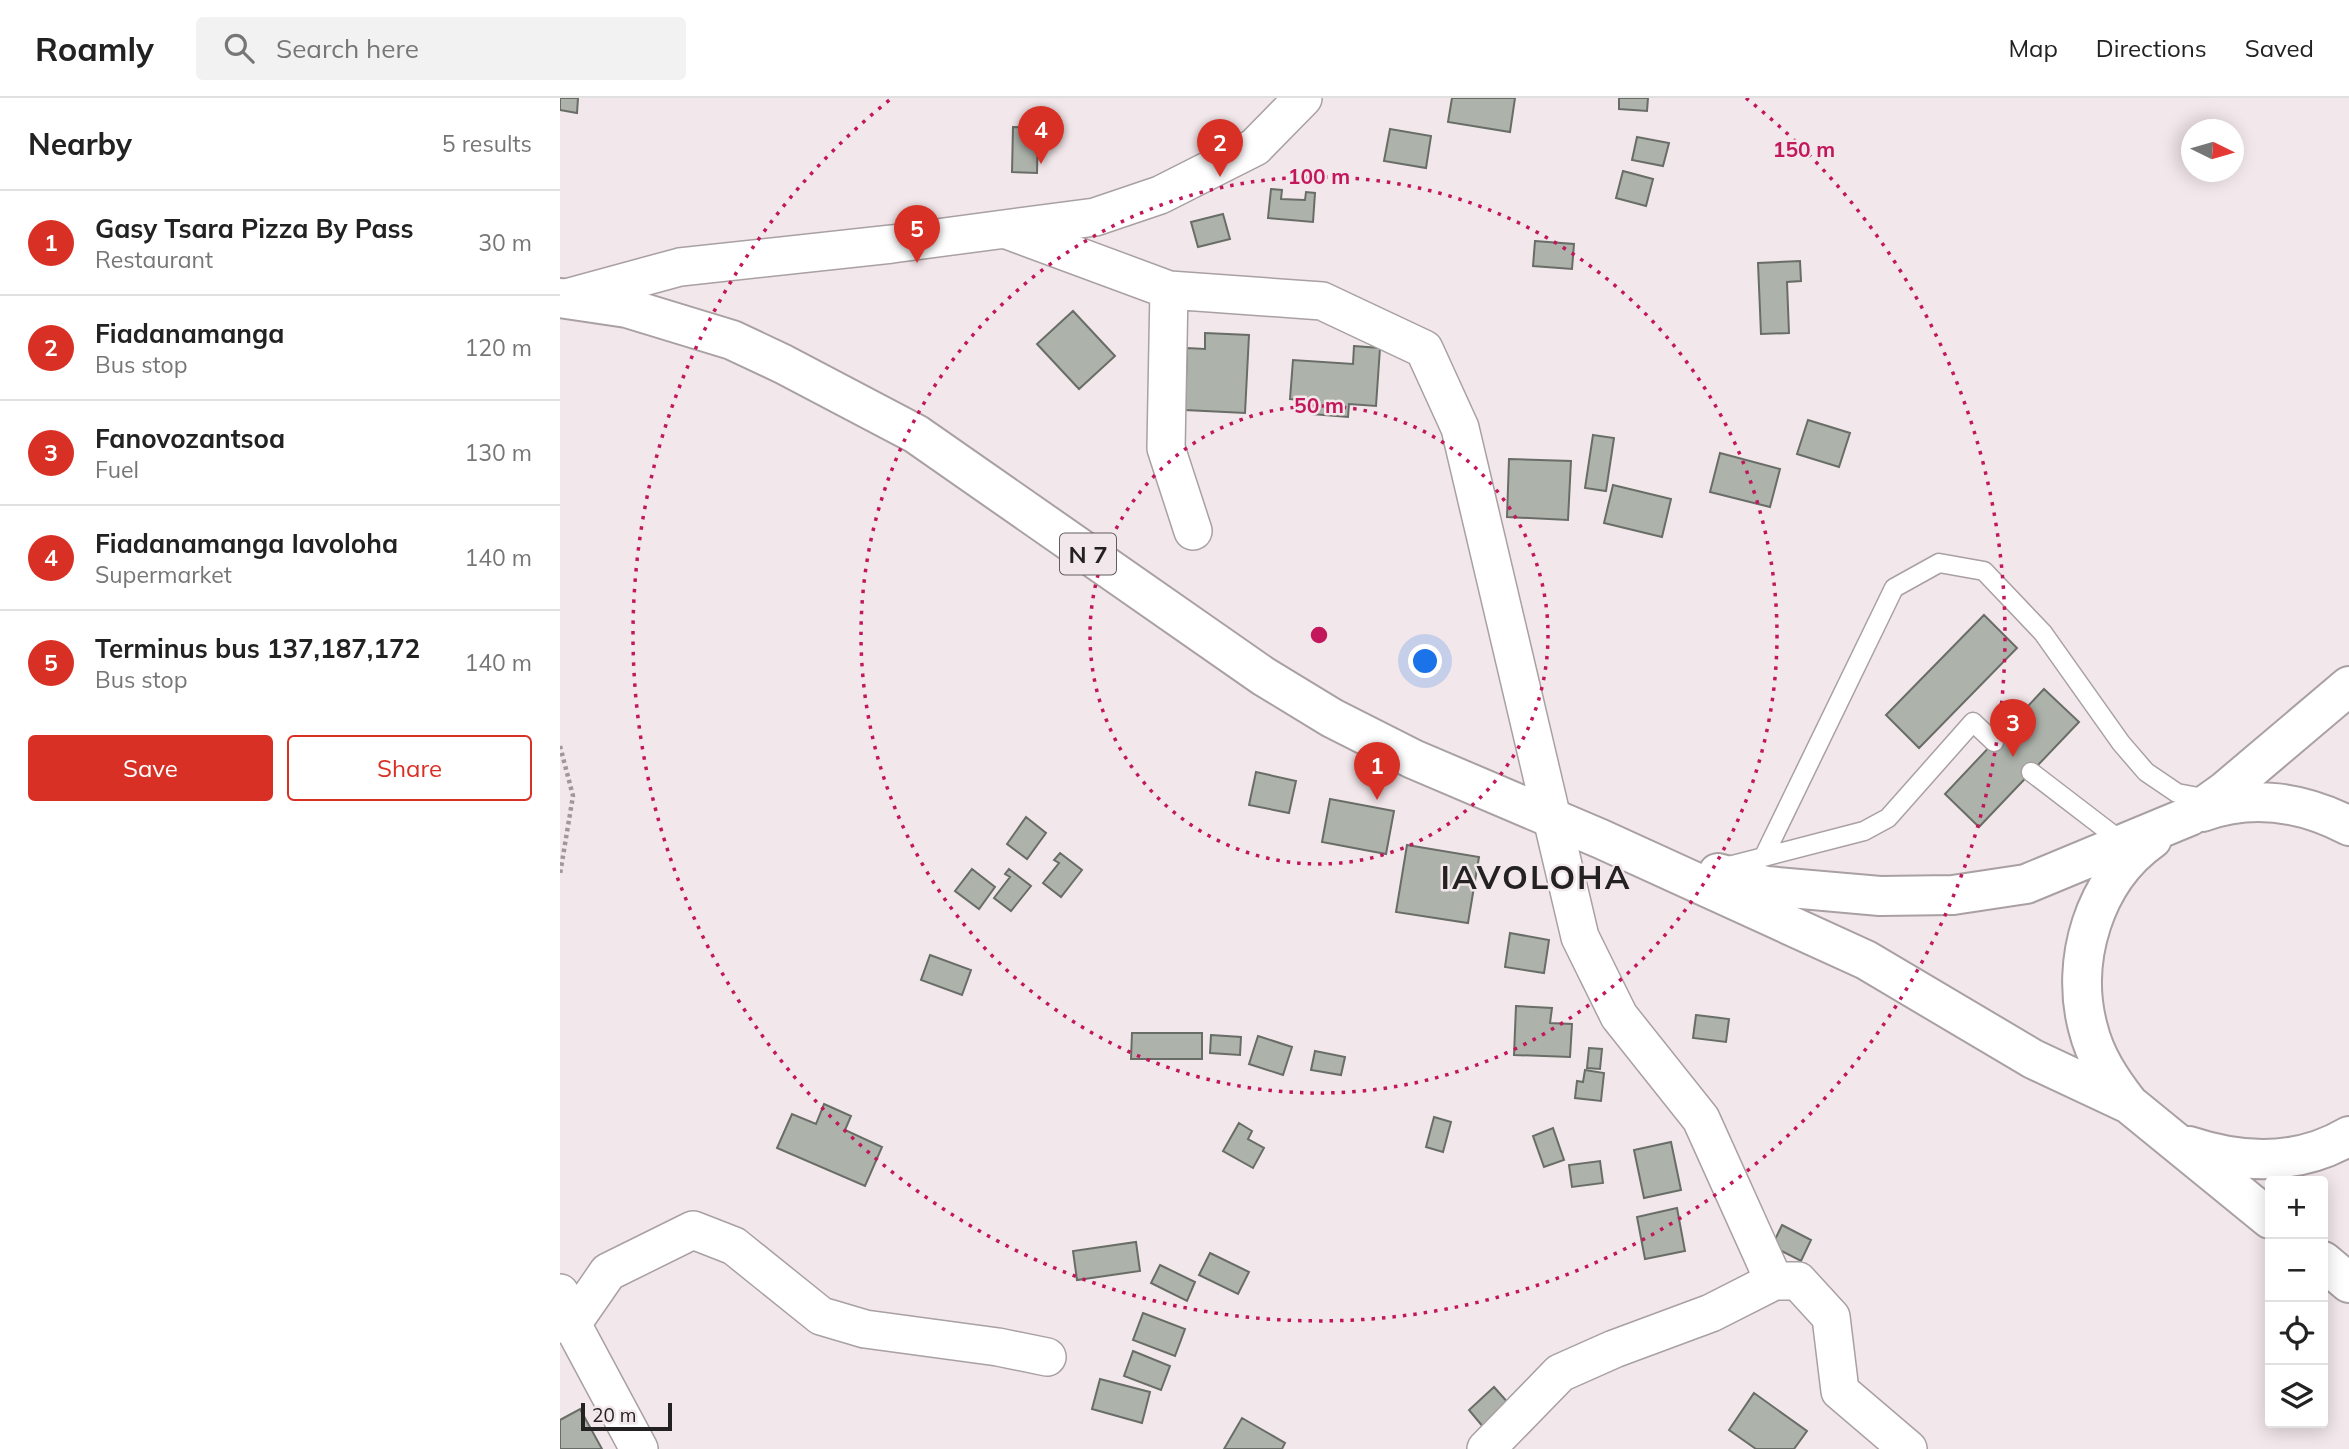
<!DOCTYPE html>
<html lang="en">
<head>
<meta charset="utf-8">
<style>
  :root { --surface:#fff; --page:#f2f2f2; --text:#222; --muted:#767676; --line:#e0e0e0; --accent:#d93025 }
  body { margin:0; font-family:Mulish,sans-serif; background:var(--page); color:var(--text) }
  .controls { position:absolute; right:21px; bottom:21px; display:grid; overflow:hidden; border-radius:7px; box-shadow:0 4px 18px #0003 }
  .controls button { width:63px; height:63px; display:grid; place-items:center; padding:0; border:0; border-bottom:2px solid var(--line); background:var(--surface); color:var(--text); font:35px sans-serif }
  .compass { position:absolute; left:1621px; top:21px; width:63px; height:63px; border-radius:50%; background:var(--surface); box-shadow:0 4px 18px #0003; rotate:95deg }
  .scale { position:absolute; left:21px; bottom:18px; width:91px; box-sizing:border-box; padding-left:7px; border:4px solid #242122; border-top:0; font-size:19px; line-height:24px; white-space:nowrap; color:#242122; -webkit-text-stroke:5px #f2e7ea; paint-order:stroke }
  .you { position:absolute; left:866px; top:564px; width:24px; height:24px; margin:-18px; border:5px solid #fff; border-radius:50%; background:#1a73e8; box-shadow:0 0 0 10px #1a73e833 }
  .badge { display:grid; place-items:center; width:46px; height:46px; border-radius:50%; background:var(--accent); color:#fff; font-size:23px; font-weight:700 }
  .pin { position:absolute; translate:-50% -58px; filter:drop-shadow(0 2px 4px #0008) }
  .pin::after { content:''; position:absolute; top:37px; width:24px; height:21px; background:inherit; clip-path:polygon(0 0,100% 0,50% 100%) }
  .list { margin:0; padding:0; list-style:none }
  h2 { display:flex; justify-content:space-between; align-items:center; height:91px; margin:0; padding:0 28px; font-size:30px }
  h2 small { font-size:23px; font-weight:400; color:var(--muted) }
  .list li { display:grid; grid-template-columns:46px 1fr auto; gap:21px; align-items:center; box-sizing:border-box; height:105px; padding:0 28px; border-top:2px solid var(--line) }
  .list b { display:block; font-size:26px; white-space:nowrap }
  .list p { margin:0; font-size:23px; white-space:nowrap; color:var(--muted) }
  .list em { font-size:23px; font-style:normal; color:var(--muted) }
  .actions { display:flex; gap:14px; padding:21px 28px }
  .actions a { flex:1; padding:16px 0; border:2px solid var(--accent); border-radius:7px; text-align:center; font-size:24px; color:var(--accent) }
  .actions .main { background:var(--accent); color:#fff }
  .icon { flex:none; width:38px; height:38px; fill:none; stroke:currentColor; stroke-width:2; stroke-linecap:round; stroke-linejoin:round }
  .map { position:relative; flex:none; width:1789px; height:1351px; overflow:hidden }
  header { display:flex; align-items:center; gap:42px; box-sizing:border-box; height:98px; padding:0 35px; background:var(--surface); border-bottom:2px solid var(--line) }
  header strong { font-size:33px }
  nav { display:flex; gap:38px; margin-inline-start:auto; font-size:24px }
  .search { width:490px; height:63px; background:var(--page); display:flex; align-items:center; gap:18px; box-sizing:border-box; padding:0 24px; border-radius:7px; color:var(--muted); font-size:26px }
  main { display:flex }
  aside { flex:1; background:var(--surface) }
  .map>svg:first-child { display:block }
  .building { fill:#adb2ab; stroke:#696d67; stroke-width:2 }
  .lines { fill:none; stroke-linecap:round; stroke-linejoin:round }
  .service-casing { stroke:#a9a0a2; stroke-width:21 }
  .minor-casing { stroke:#a9a0a2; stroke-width:40 }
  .primary-casing { stroke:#a9a0a2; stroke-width:42 }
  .path { stroke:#9f979a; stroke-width:4.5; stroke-dasharray:3.5 3.5; stroke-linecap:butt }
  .service { stroke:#fff; stroke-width:18 }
  .minor { stroke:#fff; stroke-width:37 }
  .primary { stroke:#fff; stroke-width:38 }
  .ring { fill:none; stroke:#c2185b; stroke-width:3.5; stroke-dasharray:3.5 7 }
  .labels { text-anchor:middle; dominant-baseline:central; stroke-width:5; stroke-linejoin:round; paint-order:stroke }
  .shield { fill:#f2e7ea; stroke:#625c5e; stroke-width:2 }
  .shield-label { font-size:24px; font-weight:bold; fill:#242122 }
  .district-label { font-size:33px; font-weight:bold; letter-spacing:2px; fill:#242122; stroke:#f2e7ea }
  .centre { fill:#c2185b; stroke:#f2e7ea; stroke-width:3.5 }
  .ring-label { font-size:21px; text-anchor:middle; font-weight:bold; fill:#c2185b; stroke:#f2e7ea; stroke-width:5; stroke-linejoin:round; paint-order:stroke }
</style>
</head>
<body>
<header>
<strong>Roamly</strong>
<div class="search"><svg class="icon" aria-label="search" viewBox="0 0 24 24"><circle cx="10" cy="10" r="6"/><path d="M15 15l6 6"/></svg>Search here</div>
<nav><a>Map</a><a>Directions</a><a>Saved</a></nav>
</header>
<main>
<aside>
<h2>Nearby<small>5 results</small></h2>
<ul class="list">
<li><span class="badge">1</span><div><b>Gasy Tsara Pizza By Pass</b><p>Restaurant</p></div><em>30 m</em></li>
<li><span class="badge">2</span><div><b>Fiadanamanga</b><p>Bus stop</p></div><em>120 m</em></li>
<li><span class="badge">3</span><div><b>Fanovozantsoa</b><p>Fuel</p></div><em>130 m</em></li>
<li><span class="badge">4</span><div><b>Fiadanamanga Iavoloha</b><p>Supermarket</p></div><em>140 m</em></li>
<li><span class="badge">5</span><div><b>Terminus bus 137,187,172</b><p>Bus stop</p></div><em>140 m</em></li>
</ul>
<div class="actions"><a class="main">Save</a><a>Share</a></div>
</aside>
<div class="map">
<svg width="1789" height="1351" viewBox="0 0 1789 1351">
  <rect width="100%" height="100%" fill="#f2e7ea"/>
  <path class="building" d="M0,0H18L17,15L0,12Z
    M892,0H955L950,34L888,24Z
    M1059,0H1088L1087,13L1059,11Z
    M453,29L478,30L477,75L452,74Z
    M830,31L871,38L866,70L824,63Z
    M1077,39L1109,45L1103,68L1072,62Z
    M1063,73L1093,81L1086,108L1056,100Z
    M711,91L722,92L721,101L745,102L746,94L755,95L753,124L708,120Z
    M663,116L670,141L638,149L631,124Z
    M975,143L1014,146L1012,171L973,168Z
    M1240,163L1241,183L1227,184L1229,235L1201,236L1198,165Z
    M513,213L555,258L519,291L477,246Z
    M645,235L689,237L685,315L625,312L627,250L645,251Z
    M794,248L820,250L816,308L789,306L788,319L752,316L753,303L730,301L733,262L793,266Z
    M1248,322L1290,335L1279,369L1237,356Z
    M1033,337L1054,340L1046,393L1025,390Z
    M1160,355L1220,371L1210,409L1150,394Z
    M949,361L1011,363L1008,422L947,419Z
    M1053,387L1111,401L1102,439L1044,425Z
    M1424,517L1457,550L1359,650L1326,617Z
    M1484,591L1519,624L1419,729L1385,696Z
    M696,674L736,683L729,715L689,707Z
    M770,701L834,713L826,756L762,744Z
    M466,719L486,735L467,761L447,746Z
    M847,747L919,759L908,825L836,814Z
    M500,755L522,772L501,799L483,785L499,765L494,762Z
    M412,771L435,789L419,811L395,793Z
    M449,771L471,788L451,813L434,800L450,779L445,776Z
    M950,835L989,842L984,875L945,869Z
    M370,857L411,872L402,897L361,882Z
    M956,908L992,910L990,925L1012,926L1010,959L954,957Z
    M1136,917L1169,921L1166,944L1133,940Z
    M572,935H642V961H571Z
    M651,937L681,939L680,957L650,955Z
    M698,938L732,949L723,977L689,966Z
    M1029,950L1042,951L1040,971L1027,970Z
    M755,953L785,959L781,977L751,972Z
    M1025,972L1044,975L1041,1003L1015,1000L1017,983L1023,984Z
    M264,1006L291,1018L285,1032L322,1049L305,1088L217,1050L232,1016L256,1026Z
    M874,1019L891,1024L883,1054L866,1049Z
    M679,1025L692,1033L688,1041L704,1050L693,1070L663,1053Z
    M993,1030L1004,1062L984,1069L973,1038Z
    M1111,1044L1121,1092L1084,1100L1074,1052Z
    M1040,1063L1043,1085L1012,1089L1009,1067Z
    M1117,1110L1125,1153L1085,1161L1077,1119Z
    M1222,1127L1251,1142L1241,1163L1212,1148Z
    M576,1144L580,1173L517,1182L513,1153Z
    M650,1155L689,1174L678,1196L639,1177Z
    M600,1167L635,1184L627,1203L591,1185Z
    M583,1215L625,1231L615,1258L573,1242Z
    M573,1253L610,1268L601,1292L564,1278Z
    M540,1281L590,1294L582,1325L532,1311Z
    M934,1289L950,1307L924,1330L909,1312Z
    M1194,1295L1247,1333L1234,1351H1196L1169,1332Z
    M20,1311L42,1351H0V1322Z
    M682,1320L725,1345L722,1351H664Z"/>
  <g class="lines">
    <defs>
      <path id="service" d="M1471,674L1565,746
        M1205,756L1334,490L1379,465L1424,473L1483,535L1561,645L1586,674L1617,695L1649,701
        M1165,769L1304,733L1328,720L1413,624L1434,644"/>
      <path id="minor" d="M447,132L609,192L762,203L864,251L900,330L1020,839L1059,918L1141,1021L1214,1183L1151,1215L1054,1251L1000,1275L926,1351
        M609,192L606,350L633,433
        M6,200L120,169L332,146L535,119L600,97L695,49L743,0
        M1214,1183H1238L1271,1219L1280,1293L1348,1351
        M0,1195L12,1226L79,1351
        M0,1226H12L48,1174L133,1132L174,1148L261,1218L305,1231L438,1249L487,1259"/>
      <path id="primary" d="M0,200L67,210L172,242L223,266L356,336L703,578L772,620L853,661L1041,741L1306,862L1473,961L1569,1006
        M1642,714C1692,696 1743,704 1789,728
        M1592,741C1534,782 1510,863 1528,930C1535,959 1551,983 1569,1006L1710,1121
        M1158,775L1207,788L1320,798L1393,797L1466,786L1630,718L1665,693L1789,588
        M1629,1048C1683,1066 1738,1068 1789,1038
        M1763,1163L1789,1185"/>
    </defs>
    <use href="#service" class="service-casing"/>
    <use href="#minor" class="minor-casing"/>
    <use href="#primary" class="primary-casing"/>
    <path class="path" d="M0,648L13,698L0,776"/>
    <use href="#service" class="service"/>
    <use href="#minor" class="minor"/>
    <use href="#primary" class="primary"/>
  </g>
  <g class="ring">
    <circle cx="759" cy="537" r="229"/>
    <circle cx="759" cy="537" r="458"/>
    <path d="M1186 0A686 686 0 1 1 332 0"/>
  </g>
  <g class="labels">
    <rect class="shield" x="500" y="435.5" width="56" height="41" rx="5"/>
    <g class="shield-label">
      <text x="528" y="456">N 7</text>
    </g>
    <g class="district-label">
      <text x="976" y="778">IAVOLOHA</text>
    </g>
  </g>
  <circle cx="759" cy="537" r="10" class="centre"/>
  <g class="ring-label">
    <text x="1244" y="59">150 m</text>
    <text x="759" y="86">100 m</text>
    <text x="759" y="315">50 m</text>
  </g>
</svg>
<div class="controls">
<button>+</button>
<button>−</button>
<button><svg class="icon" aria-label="locate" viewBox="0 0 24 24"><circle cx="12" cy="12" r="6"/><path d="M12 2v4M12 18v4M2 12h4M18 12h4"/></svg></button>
<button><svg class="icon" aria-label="layers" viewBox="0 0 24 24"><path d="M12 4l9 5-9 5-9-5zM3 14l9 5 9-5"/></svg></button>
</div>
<svg class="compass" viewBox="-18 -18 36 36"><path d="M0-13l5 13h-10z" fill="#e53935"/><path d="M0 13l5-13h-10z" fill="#767676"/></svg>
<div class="scale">20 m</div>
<div class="you"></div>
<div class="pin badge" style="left:817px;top:702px">1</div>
<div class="pin badge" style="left:660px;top:79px">2</div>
<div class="pin badge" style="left:1453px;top:659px">3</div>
<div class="pin badge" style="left:481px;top:66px">4</div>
<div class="pin badge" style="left:357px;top:165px">5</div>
</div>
</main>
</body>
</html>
